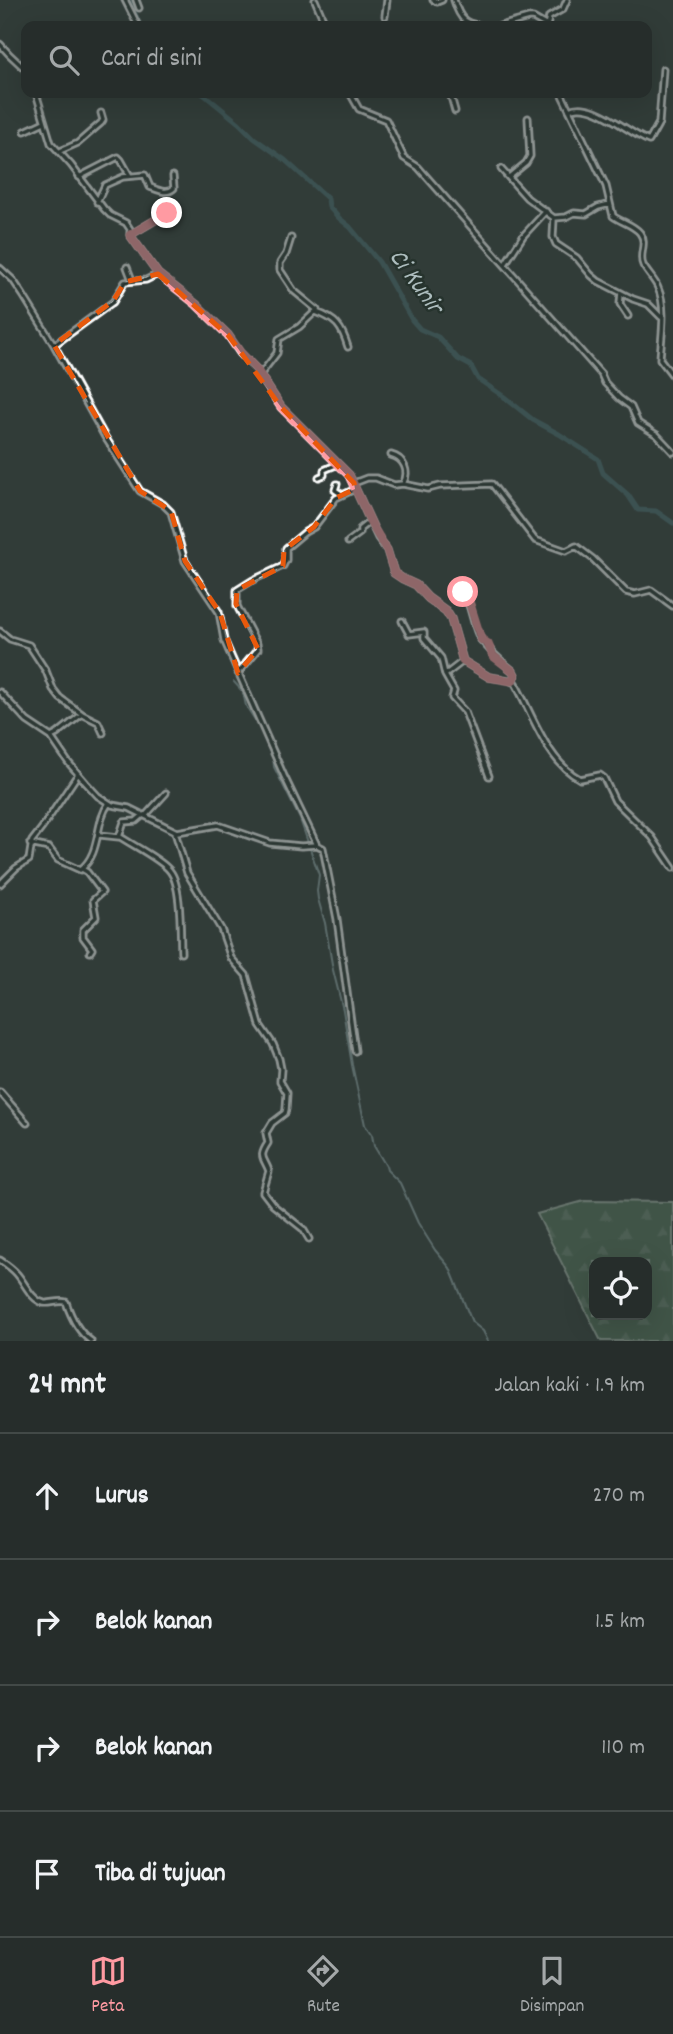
<!DOCTYPE html>
<html lang="id">
<head>
<meta charset="utf-8">
<style>
  :root { --surface:#262d2b; --page:#323937; --text:#f1f3f6; --muted:#a4a8a9; --line:#424947; --accent:#ff9aa2 }
  body { margin:0; font-family:Dekko,sans-serif; background:var(--page); color:var(--text) }
  .controls { position:absolute; right:21px; bottom:21px; display:grid; overflow:hidden; border-radius:14px; box-shadow:0 7px 28px #0002 }
  .controls button { width:63px; height:63px; display:grid; place-items:center; padding:0; border:0; border-bottom:2px solid var(--line); background:var(--surface); color:var(--text); font:35px sans-serif }
  .stop { position:absolute; width:21px; height:21px; margin:-16px; border:5px solid #ff9aa2; border-radius:50%; background:#fff }
  .stop.end { background:#ff9aa2; border-color:#fff; box-shadow:0 2px 7px #0008 }
  .list { margin:0; padding:0; list-style:none }
  h2 { display:flex; justify-content:space-between; align-items:center; height:91px; margin:0; padding:0 28px; font-size:30px }
  h2 small { font-size:23px; font-weight:400; color:var(--muted) }
  .list li { display:grid; grid-template-columns:46px 1fr auto; gap:21px; align-items:center; box-sizing:border-box; height:126px; padding:0 28px; border-top:2px solid var(--line) }
  .list b { display:block; font-size:26px; white-space:nowrap }
  .list em { font-size:23px; font-style:normal; color:var(--muted) }
  .icon { flex:none; width:38px; height:38px; fill:none; stroke:currentColor; stroke-width:2; stroke-linecap:round; stroke-linejoin:round }
  .map { position:relative; flex:none; width:673px; height:1341px; overflow:hidden }
  .search { position:absolute; background:var(--surface); box-shadow:0 7px 28px #0002; left:21px; right:21px; top:21px; height:77px; display:flex; align-items:center; gap:18px; box-sizing:border-box; padding:0 24px; border-radius:14px; color:var(--muted); font-size:26px }
  .sheet { height:595px; background:var(--surface) }
  nav { display:flex; justify-content:space-around; align-items:center; box-sizing:border-box; height:98px; border-top:2px solid var(--line); background:var(--surface); font-size:19px; color:var(--muted) }
  nav a { display:grid; justify-items:center; gap:4px }
  nav .on { color:var(--accent) }
  .map>svg:first-child { display:block }
  .forest { fill:url(#forest-firs); stroke:#a9b8ac; stroke-width:2; fill-rule:evenodd }
  .lines { fill:none; stroke-linecap:round; stroke-linejoin:round }
  .stream { stroke:#92a7a9; stroke-width:2 }
  .river { stroke:#496c6f; stroke-width:5 }
  .minor-casing { stroke:#fff; stroke-width:9 }
  .minor { stroke:#26332d; stroke-width:3.5 }
  .route { stroke:#ff9aa2; stroke-width:9 }
  .marked { fill:none; stroke:#e8590c; stroke-width:5; stroke-dasharray:14 9; stroke-linejoin:round }
  .labels { text-anchor:middle; dominant-baseline:central; stroke-width:5; stroke-linejoin:round; paint-order:stroke }
  .water-label { font-size:26px; font-style:italic; fill:#adbdbe; stroke:#26332d }
</style>
</head>
<body>
<div class="map">
<svg width="673" height="1341" viewBox="0 0 673 1341">
  <defs>
    <pattern id="forest-firs" width="22" height="20" patternUnits="userSpaceOnUse" patternTransform="scale(1.75)"><rect width="22" height="20" fill="#53725a"/><path d="M5 1l3.5 6h-7zM16 11l3.5 6h-7z" fill="#6d8773"/></pattern>
  </defs>
  <rect width="100%" height="100%" fill="#323c39"/>
  <filter id="ink" filterUnits="userSpaceOnUse"><feTurbulence type="fractalNoise" baseFrequency=".0143" numOctaves="2"/><feDisplacementMap in="SourceGraphic" scale="14" xChannelSelector="R" yChannelSelector="G"/><feConvolveMatrix kernelMatrix="1 2 1 2 8 2 1 2 1" color-interpolation-filters="sRGB"/></filter>
  <g filter="url(#ink)">
    <path class="forest" d="M584,1201L673,1202V1341H601L537,1214ZM594,1262H647V1315H594Z"/>
    <g class="lines">
      <path class="stream" d="M234,682L243,692L246,706L259,726L273,756L274,767L300,819L319,875L317,891L318,899L325,923L333,970L343,1010L352,1065L365,1125L372,1135L374,1146L386,1166L387,1170L400,1183L418,1223L435,1250L450,1268L472,1322L483,1331L488,1341"/>
      <path class="river" d="M130,0L140,26
        M202,93L239,123L254,138L285,160L328,199L329,207L339,218L350,227L379,262L412,320L420,329L438,337L458,359L471,366L478,379L503,396L533,420L559,434L598,459L603,473L628,495L638,510L656,511L673,523"/>
      <defs>
        <path id="minor" d="M125,0L138,26
          M136,0L139,8
          M315,0L326,26
          M433,0L437,2L442,0
          M454,0C460,21 466,25 488,26
          M385,16L387,0
          M500,26L529,18H533L547,26
          M547,26L549,17L563,9L567,0
          M0,44L9,54L26,70
          M36,93L51,143L71,165L104,209L110,215L126,223L130,229V235L158,274L196,304L228,335L240,353L256,369L281,407L349,475L378,538L387,550L394,573L403,579L416,585L428,598L446,611L451,619L463,661L489,677L509,680L515,683C532,713 547,762 580,779L600,775L604,778L615,801L652,837L673,868
          M350,93L359,109L386,120L404,158L418,167L601,374L605,383L619,398L631,407L638,423L657,435L673,452
          M450,93L455,111
          M561,93L606,186L613,216C621,222 634,225 640,233C648,244 638,254 643,265C647,273 655,280 658,288C667,308 661,338 660,359L673,376
          M569,110C593,99 626,132 649,141L659,123L663,69
          M25,131L44,122
          M60,151L78,143L101,123L103,120L101,113
          M501,169L527,198L554,218L566,217L574,213L586,214L598,207L610,204
          M79,177L118,157L121,160L130,176
          M509,177L526,163L530,156L528,118
          M97,202L105,185L123,177L145,175L150,187C158,190 167,195 174,188L173,176
          M554,218L553,237L556,244L577,258L591,275L598,281L633,299L648,304L661,317
          M130,235L167,213
          M505,264L523,236L546,211
          M127,267L132,280
          M0,268L13,280L23,295L54,345L105,437L140,491L163,504L171,512L185,561L219,612L224,640L284,776L317,845
          M621,293L620,304L628,316
          M316,312C336,319 342,327 348,347
          M54,345L113,302L125,282L146,280L158,274
          M260,375L277,353L279,339L299,327L317,310L294,291L280,270V263L286,254L291,238
          M391,455C404,458 410,472 403,484
          M319,477L324,475V470L338,464
          M354,483L367,478H376L394,485L403,484L428,489L440,486L492,484L535,540L566,551L576,546L593,559L626,592L635,594L651,590L673,606
          M337,484L335,490L341,494
          M348,542L360,533V529L370,521
          M463,591C472,605 473,629 481,640C490,651 501,661 513,671L515,675L512,681
          M402,621L409,634L424,632V638L441,658L445,675L454,691L452,698L465,712L489,776
          M0,631L10,639L29,645L46,671L53,689L60,698L82,714
          M238,673L258,649L257,644L237,606V590L253,580L283,566L286,560V548L305,532L314,527L336,498L355,489
          M445,675L463,661
          M0,692L27,721L51,737L68,762L86,783L98,796L112,805L129,808L177,832L218,825L270,843L301,846L317,845L323,848L337,919L355,1051
          M51,737L57,734L82,714L98,722L103,733
          M145,816L166,793
          M175,832L187,873L221,929L231,958L246,975L260,1025L273,1044L279,1059L281,1069L280,1081L287,1093L286,1109L285,1113L272,1123L266,1133L268,1143C258,1158 264,1157 269,1171L263,1192L273,1205L303,1229L309,1239
          M100,835L119,837L124,822L136,821L143,815
          M119,836C132,845 162,860 170,871C182,886 180,933 181,953
          M30,844L49,848L58,860L80,870C102,853 94,823 109,803
          M82,869L87,872L102,892L93,900L96,917L83,930V937L92,949L90,952
          M0,884L16,868L29,860L32,841L42,828L78,774
          M0,1092L27,1123
          M0,1260C6,1264 13,1269 17,1274C25,1283 31,1300 44,1303C51,1304 59,1300 66,1302C71,1317 78,1332 91,1341"/>
      </defs>
      <use href="#minor" class="minor-casing"/>
      <use href="#minor" class="minor"/>
    </g>
  </g>
  <g class="lines" filter="url(#ink)">
    <path class="route" d="M167,213L130,235L158,274L196,304L228,335L240,352L256,369L281,407L349,475L373,527L387,550L394,573L403,579L416,585L428,598L446,611L451,619L463,661L489,677L512,681L515,675L513,671L493,656L488,644L481,639L469,601L463,592"/>
  </g>
  <path d="M0 0H673V1341H0ZM158,274L228,335L281,407L354,483L355,489L336,498L314,527L284,550L283,566L237,590L236,604L258,649L238,673L220,613L185,561L171,511L140,491L54,345L113,301L125,282Z" fill="#323c39" fill-opacity=".55" fill-rule="evenodd"/>
  <path class="marked" d="M158,274L228,335L281,407L354,483L355,489L336,498L314,527L284,550L283,566L237,590L236,604L258,649L238,673L220,613L185,561L171,511L140,491L54,345L113,301L125,282Z"/>
  <g class="labels">
    <g class="water-label">
      <text transform="translate(415 282) rotate(54)">Ci Kunir</text>
    </g>
  </g>
</svg>
<div class="controls">
<button><svg class="icon" aria-label="locate" viewBox="0 0 24 24"><circle cx="12" cy="12" r="6"/><path d="M12 2v4M12 18v4M2 12h4M18 12h4"/></svg></button>
</div>
<div class="stop" style="left:463px;top:592px"></div>
<div class="stop end" style="left:167px;top:213px"></div>
<div class="search"><svg class="icon" aria-label="search" viewBox="0 0 24 24"><circle cx="10" cy="10" r="6"/><path d="M15 15l6 6"/></svg>Cari di sini</div>
</div>
<section class="sheet">
<h2>24 mnt<small>Jalan kaki · 1.9 km</small></h2>
<ul class="list">
<li><svg class="icon" aria-label="ahead" viewBox="0 0 24 24"><path d="M12 20V5M6 11l6-6 6 6"/></svg><div><b>Lurus</b></div><em>270 m</em></li>
<li><svg class="icon" aria-label="right" viewBox="0 0 24 24"><path d="M7 20v-9h11M14 6l5 5-5 5"/></svg><div><b>Belok kanan</b></div><em>1.5 km</em></li>
<li><svg class="icon" aria-label="right" viewBox="0 0 24 24"><path d="M7 20v-9h11M14 6l5 5-5 5"/></svg><div><b>Belok kanan</b></div><em>110 m</em></li>
<li><svg class="icon" aria-label="arrive" viewBox="0 0 24 24"><path d="M6 21V4h12l-3 4 3 4H6"/></svg><div><b>Tiba di tujuan</b></div></li>
</ul>
</section>
<nav>
<a class="on"><svg class="icon" aria-label="map" viewBox="0 0 24 24"><path d="M3 6l6-2 6 2 6-2v14l-6 2-6-2-6 2zM9 4v14M15 6v14"/></svg>Peta</a>
<a><svg class="icon" aria-label="directions" viewBox="0 0 24 24"><path d="M12 3l9 9-9 9-9-9zM9 14v-3h6M13 9l2 2-2 2"/></svg>Rute</a>
<a><svg class="icon" aria-label="saved" viewBox="0 0 24 24"><path d="M7 4h10v16l-5-4-5 4z"/></svg>Disimpan</a>
</nav>
</body>
</html>
